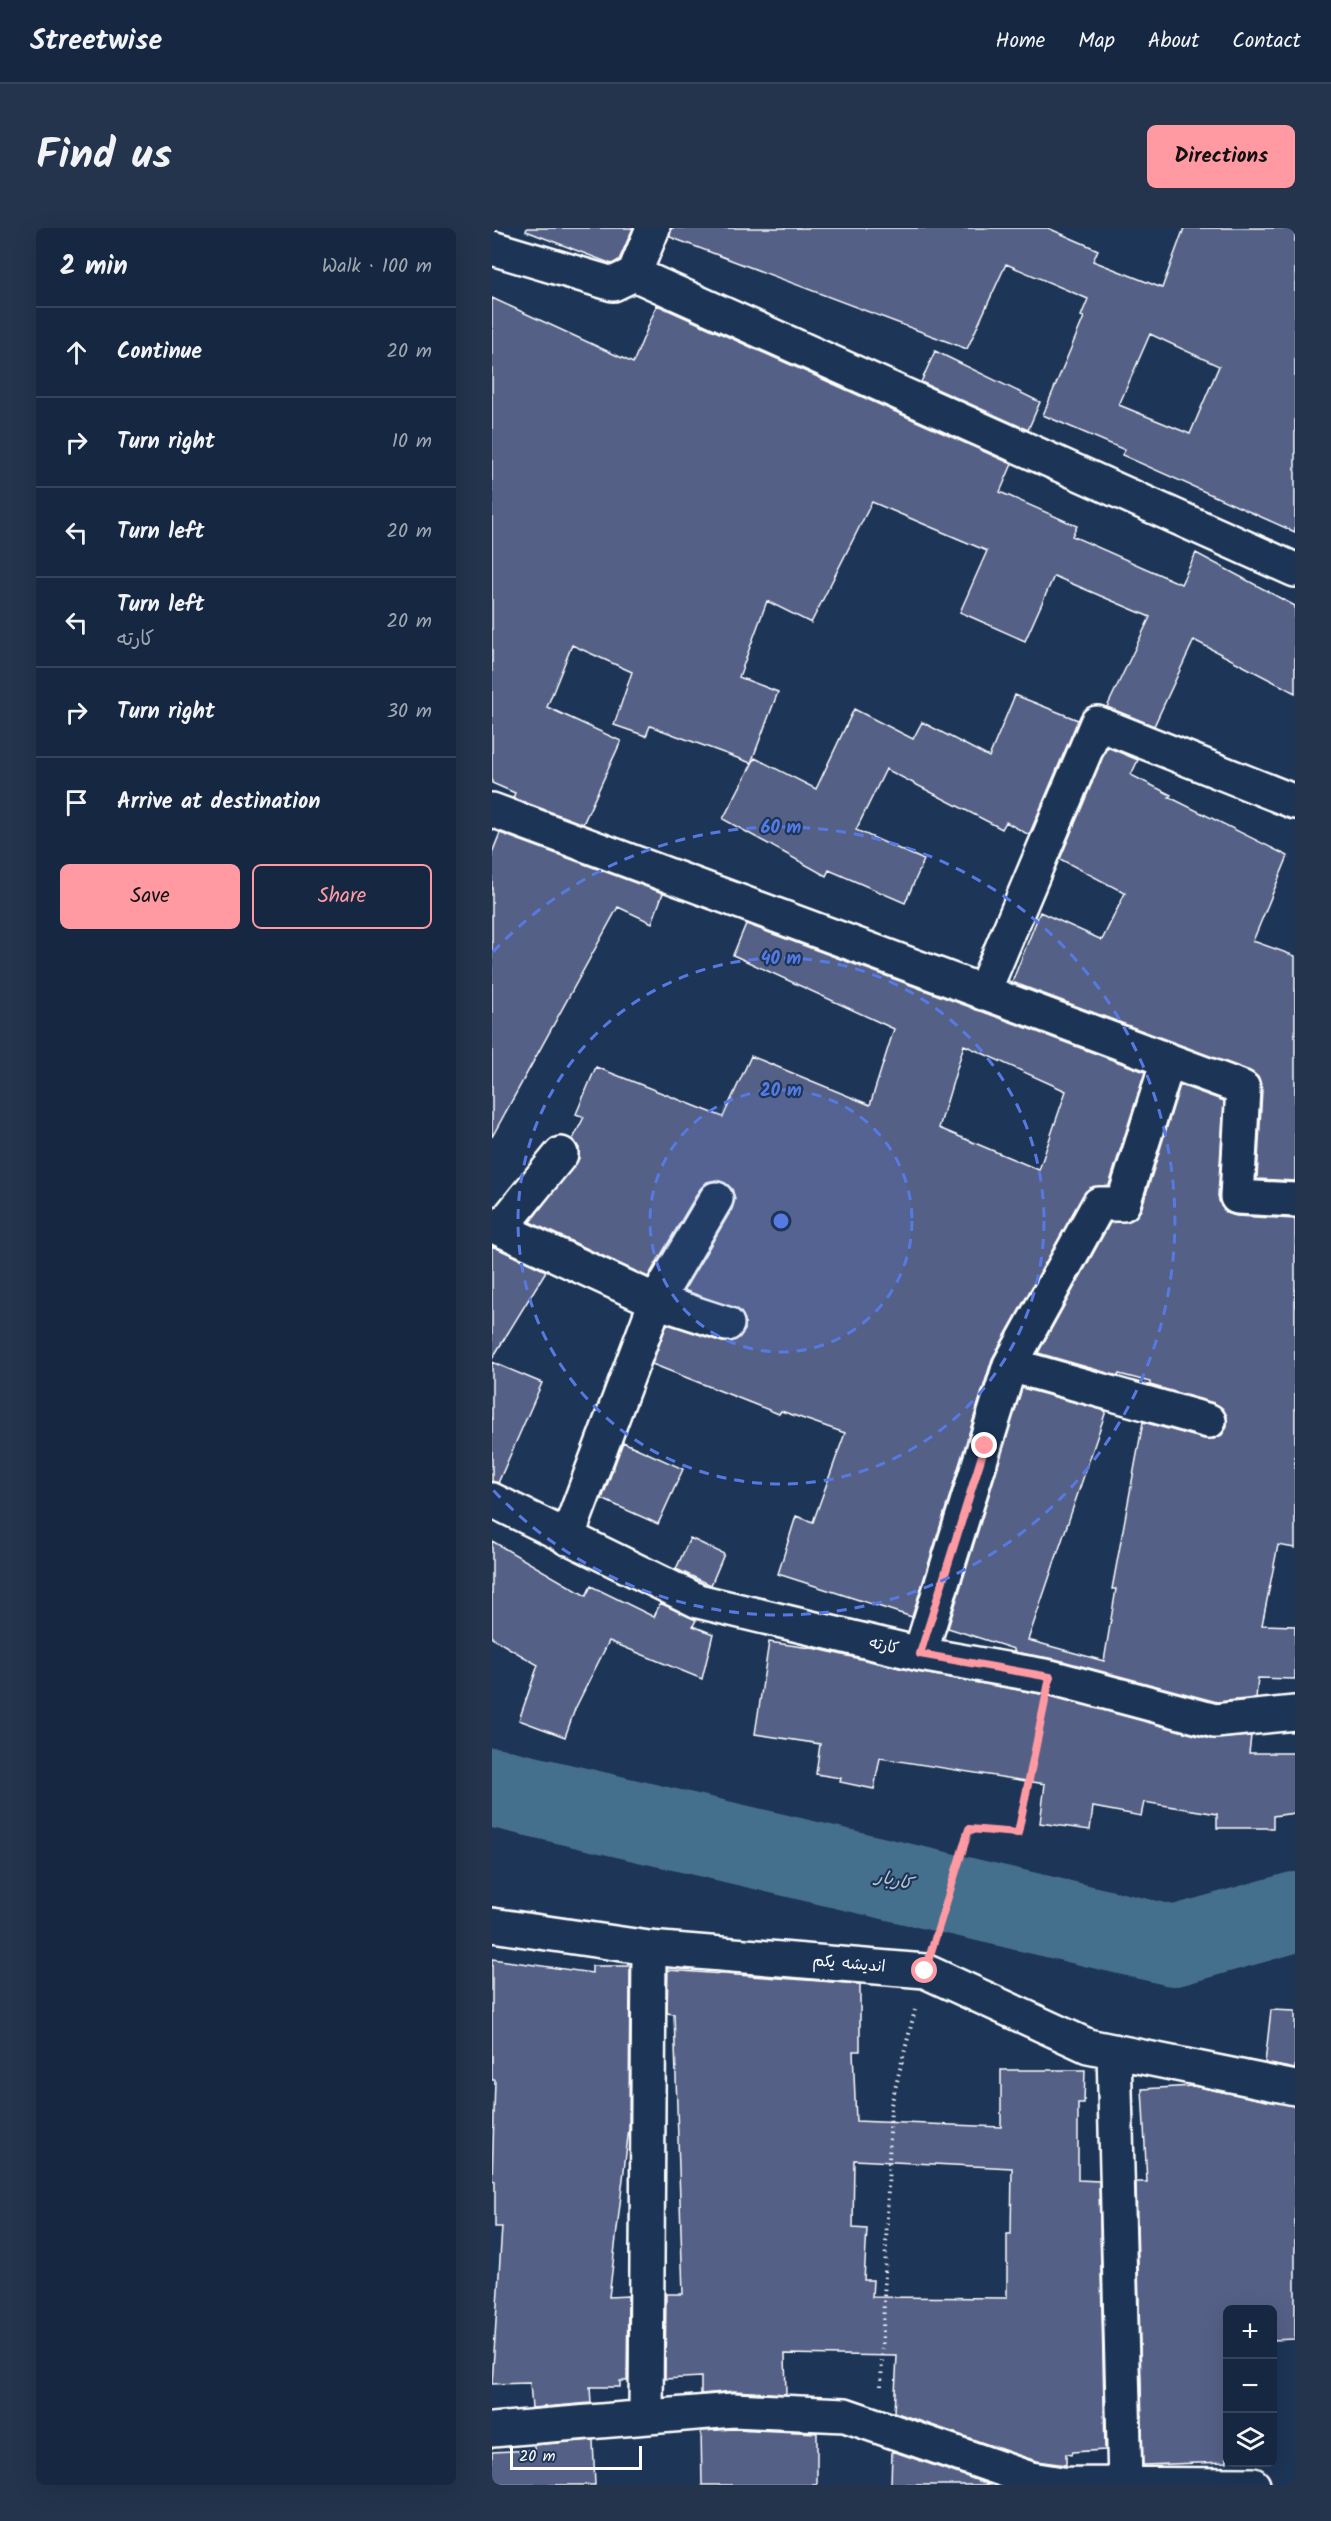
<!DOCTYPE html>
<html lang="en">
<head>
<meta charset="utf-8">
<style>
  :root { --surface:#162841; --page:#23344c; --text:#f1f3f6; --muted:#9ea6b1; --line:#35445a; --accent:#ff9aa2 }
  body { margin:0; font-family:Kalam,"Playpen Sans Arabic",sans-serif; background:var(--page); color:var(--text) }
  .controls { position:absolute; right:18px; bottom:18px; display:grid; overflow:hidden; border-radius:9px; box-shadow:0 6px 24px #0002 }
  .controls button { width:54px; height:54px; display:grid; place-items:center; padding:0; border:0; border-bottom:2px solid var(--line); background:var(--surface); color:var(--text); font:30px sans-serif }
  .scale { position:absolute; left:18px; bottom:15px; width:132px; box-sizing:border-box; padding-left:6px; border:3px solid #fff; border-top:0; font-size:16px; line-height:21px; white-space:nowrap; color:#fff; -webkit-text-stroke:4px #1d3557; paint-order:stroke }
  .stop { position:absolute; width:18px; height:18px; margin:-14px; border:4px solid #ff9aa2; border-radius:50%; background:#fff }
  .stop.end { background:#ff9aa2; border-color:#fff; box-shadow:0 2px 6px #0008 }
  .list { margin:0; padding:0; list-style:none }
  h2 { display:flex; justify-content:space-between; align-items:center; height:78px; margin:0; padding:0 24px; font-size:26px }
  h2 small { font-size:20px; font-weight:400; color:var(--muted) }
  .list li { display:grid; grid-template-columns:39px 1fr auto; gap:18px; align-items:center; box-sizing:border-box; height:90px; padding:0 24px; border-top:2px solid var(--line) }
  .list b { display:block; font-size:22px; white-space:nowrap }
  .list p { margin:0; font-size:20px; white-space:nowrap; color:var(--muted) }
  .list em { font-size:20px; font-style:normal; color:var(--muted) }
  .actions { display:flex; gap:12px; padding:18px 24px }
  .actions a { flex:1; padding:14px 0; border:2px solid var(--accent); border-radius:9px; text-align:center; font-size:21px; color:var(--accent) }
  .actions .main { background:var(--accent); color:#111 }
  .icon { flex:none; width:33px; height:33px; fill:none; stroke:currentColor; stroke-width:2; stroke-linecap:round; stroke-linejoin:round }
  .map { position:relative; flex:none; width:803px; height:2257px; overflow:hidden; border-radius:9px }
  header { display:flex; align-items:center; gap:36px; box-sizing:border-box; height:84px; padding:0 30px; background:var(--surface); border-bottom:2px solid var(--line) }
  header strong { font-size:28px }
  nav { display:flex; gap:33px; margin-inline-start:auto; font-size:21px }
  .intro { display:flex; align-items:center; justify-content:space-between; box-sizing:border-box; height:144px; padding:0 36px }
  h1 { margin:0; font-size:42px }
  .button { padding:15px 27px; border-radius:9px; background:var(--accent); color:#111; font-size:21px; font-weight:700 }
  main { display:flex; gap:36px; padding:0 36px }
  aside { flex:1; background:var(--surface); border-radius:9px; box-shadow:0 6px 24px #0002 }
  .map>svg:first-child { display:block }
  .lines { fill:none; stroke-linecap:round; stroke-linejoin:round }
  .river { stroke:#456f8d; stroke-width:80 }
  .building { fill:#546087; stroke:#fff; stroke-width:1.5; fill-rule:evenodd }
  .minor-casing { stroke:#fff; stroke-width:38 }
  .path { stroke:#fff; stroke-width:4; stroke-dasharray:1.5 4.5; stroke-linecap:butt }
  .minor { stroke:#1d3557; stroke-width:33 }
  .route { stroke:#ff9aa2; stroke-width:8 }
  .ring { fill:none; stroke:#567ae2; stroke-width:3; stroke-dasharray:10 8 }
  .labels { text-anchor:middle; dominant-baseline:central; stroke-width:4.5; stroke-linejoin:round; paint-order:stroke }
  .street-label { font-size:16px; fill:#fff; stroke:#1d3557 }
  .water-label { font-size:18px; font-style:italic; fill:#b5c5d1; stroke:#1d3557 }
  .centre { fill:#567ae2; stroke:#1d3557; stroke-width:3 }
  .ring-label { font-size:18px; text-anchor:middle; font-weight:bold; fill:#567ae2; stroke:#1d3557; stroke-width:4.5; stroke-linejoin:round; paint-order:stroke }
</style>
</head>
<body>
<header>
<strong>Streetwise</strong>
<nav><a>Home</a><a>Map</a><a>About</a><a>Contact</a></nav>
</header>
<div class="intro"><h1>Find us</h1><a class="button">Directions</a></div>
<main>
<aside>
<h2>2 min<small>Walk · 100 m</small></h2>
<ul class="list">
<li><svg class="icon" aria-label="ahead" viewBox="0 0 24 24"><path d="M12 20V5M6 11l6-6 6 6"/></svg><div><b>Continue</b></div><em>20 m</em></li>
<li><svg class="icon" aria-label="right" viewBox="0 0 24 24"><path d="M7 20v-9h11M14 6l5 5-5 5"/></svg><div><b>Turn right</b></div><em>10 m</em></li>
<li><svg class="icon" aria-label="left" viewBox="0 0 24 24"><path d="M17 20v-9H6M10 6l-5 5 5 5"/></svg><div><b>Turn left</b></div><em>20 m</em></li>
<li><svg class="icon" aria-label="left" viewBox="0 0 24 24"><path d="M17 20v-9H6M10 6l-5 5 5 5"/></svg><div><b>Turn left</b><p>کارته</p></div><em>20 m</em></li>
<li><svg class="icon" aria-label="right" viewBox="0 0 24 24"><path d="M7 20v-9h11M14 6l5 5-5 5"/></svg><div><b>Turn right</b></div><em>30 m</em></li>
<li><svg class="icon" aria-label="arrive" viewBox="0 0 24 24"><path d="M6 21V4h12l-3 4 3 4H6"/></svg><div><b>Arrive at destination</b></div></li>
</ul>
<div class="actions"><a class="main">Save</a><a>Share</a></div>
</aside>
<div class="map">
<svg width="803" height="2257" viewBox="0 0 803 2257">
  <rect width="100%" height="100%" fill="#1d3557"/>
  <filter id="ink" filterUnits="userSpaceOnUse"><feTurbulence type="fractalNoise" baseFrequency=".0167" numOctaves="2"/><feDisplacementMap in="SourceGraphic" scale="12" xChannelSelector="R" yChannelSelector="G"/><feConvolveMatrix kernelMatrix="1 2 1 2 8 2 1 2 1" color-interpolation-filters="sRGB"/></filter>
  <g filter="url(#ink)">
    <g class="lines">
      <path class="river" d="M0,1559L682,1718L803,1684"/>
    </g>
    <path class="building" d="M35,0H141L127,32L120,36L34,3Z
      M179,0H556L606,22L601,33L670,60L692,0H803V304L630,227L633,222L551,187L592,89L589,88L596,71L514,36L475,121L178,9ZM658,106L727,138L698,206L627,177Z
      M0,70L141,135L165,77L520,236L508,264L585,298L580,308L689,356L704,325L803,378V465L702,412L662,498L615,479L658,389L562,348L533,413L468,384L495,323L380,274L319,395L275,373L247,449L286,464L259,535L158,498L154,508L122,497L140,444L80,417L55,479L129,513L91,596L21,570L23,565L0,555Z
      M443,123L548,174L536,202L429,154Z
      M523,467L586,492L537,607L514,594L510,601L394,541L364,602L432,632L413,675L337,642L334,648L231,591L263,530L324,561L362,481L421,511L430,494L497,529Z
      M615,519L646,532L639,547L679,567L677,569L796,628L761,713L803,728V953L765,951L770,861L767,850L758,843L520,754L548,684L610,712L633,665L568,631Z
      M8,605L171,665L160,695L126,679L0,909V625Z
      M254,696L653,844L617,957L598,960L591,967L500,1131L420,1389L286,1346L304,1288L321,1294L353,1205L289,1183L287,1186L160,1136L175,1096L230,1114H239L247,1110L253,1102V1092L248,1083L192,1062L240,981L243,971L240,961L233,955L224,952L215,954L208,961L156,1049L38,994L87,930V920L81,911L92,889L84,886L104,839L231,889L259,828L378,877L402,801L241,727ZM472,817L574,863L547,942L447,900Z
      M688,857L732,873L726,968L729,978L735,985L744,988L803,991V1320L786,1317L770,1397L803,1398V1451L766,1450L764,1470L725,1474L563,1431L522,1424V1421L456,1400L530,1160L614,1183L536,1412L612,1433L624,1361H620L651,1194L712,1211H722L730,1207L735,1199V1188L730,1180L722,1175L658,1157V1154L627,1146L626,1148L546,1125L618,995L641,991L649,982Z
      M0,1018L54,1043L0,1131Z
      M0,1134L50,1155L6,1255L0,1253Z
      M131,1214L191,1241L166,1296L110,1271Z
      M198,1310L232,1326L219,1357L184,1341Z
      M0,1313L94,1368L99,1358L162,1389L168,1375L204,1392L201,1398L221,1406L210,1451L117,1413L83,1481L73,1509L27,1492L46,1437L0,1410Z
      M277,1414L325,1421L425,1444L554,1467L718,1511L759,1508L757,1525H803V1585L781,1588V1600H725V1586L652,1574L649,1588L601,1579L598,1602L548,1595L553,1556L388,1530L382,1561L348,1554L349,1550L324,1546L328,1516L263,1506Z
      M0,1731L100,1745V1738H138L137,1900L117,2069L136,2068L135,2153H128V2159H98L99,2175L40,2180L38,2155L0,2156L10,1999H3V1953L0,1952L3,1852H0Z
      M176,1742L368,1756V1823H361L364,1893L509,1899V1842H593L592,1875H586V1952L607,1953L613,2222L580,2224L579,2227L574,2226V2237L544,2233L402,2184L405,2128L293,2126L294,2166L242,2163L209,2166V2149L173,2151L174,2066H191L182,1786L175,1785ZM362,1932L520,1940L519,2006H515V2070L380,2069L381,2052H372L375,2001L361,2000Z
      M779,1782L803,1783V1841L773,1835Z
      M701,1858L803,1878V2111L780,2112V2082H735V2234L651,2237L644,1954H655L650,1861Z
      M241,2201L325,2205V2257H210L209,2203Z
      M101,2212L103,2257H0V2224L42,2222V2217Z
      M400,2223L499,2257H399Z"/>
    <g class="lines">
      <defs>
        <path id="minor" d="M0,20L121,56L142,46L803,342
          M142,46L161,0
          M0,582L751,860L745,969L803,972
          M491,765L605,495L803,574
          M69,926L8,1001L164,1073L235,1096
          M518,1137L717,1193
          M0,1272L206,1373L428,1426L558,1449L723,1493L803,1485
          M75,1310L164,1073L224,971
          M428,1426L518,1137L607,976H631L676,833
          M0,1697L157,1720L433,1743L596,1818L803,1860
          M622,1823L633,2256
          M154,2188L157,1720
          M0,2202L241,2182L353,2187L539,2251L570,2256L761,2257"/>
      </defs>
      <use href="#minor" class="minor-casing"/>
      <path class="path" d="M445,1705L477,1601L526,1605L550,1488
        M389,2158L399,1877L423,1782"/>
      <use href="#minor" class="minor"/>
    </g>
  </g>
  <g class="lines" filter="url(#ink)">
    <path class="route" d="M433,1743L477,1601L526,1605L558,1449L428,1426L493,1218"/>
  </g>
  <circle cx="289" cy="993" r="131" fill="#567ae2" fill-opacity=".12"/>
  <g class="ring">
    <circle cx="289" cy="993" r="131"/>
    <circle cx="289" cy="993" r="263"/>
    <path d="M1 724A394 394 0 1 1 1 1262"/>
  </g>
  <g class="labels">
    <g class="street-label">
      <text transform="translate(392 1418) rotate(13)">کارته</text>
      <text transform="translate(357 1736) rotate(5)">اندیشه یکم</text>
    </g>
    <g class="water-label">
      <text transform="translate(402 1653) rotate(13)">کاربار</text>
    </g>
  </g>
  <circle cx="289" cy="993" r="9" class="centre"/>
  <g class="ring-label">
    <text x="289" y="605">60 m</text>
    <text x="289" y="736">40 m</text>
    <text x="289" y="868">20 m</text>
  </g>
</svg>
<div class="controls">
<button>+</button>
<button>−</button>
<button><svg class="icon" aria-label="layers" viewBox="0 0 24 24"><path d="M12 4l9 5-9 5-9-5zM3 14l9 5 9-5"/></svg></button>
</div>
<div class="scale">20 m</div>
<div class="stop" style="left:433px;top:1743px"></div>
<div class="stop end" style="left:493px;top:1218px"></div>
</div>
</main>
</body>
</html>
